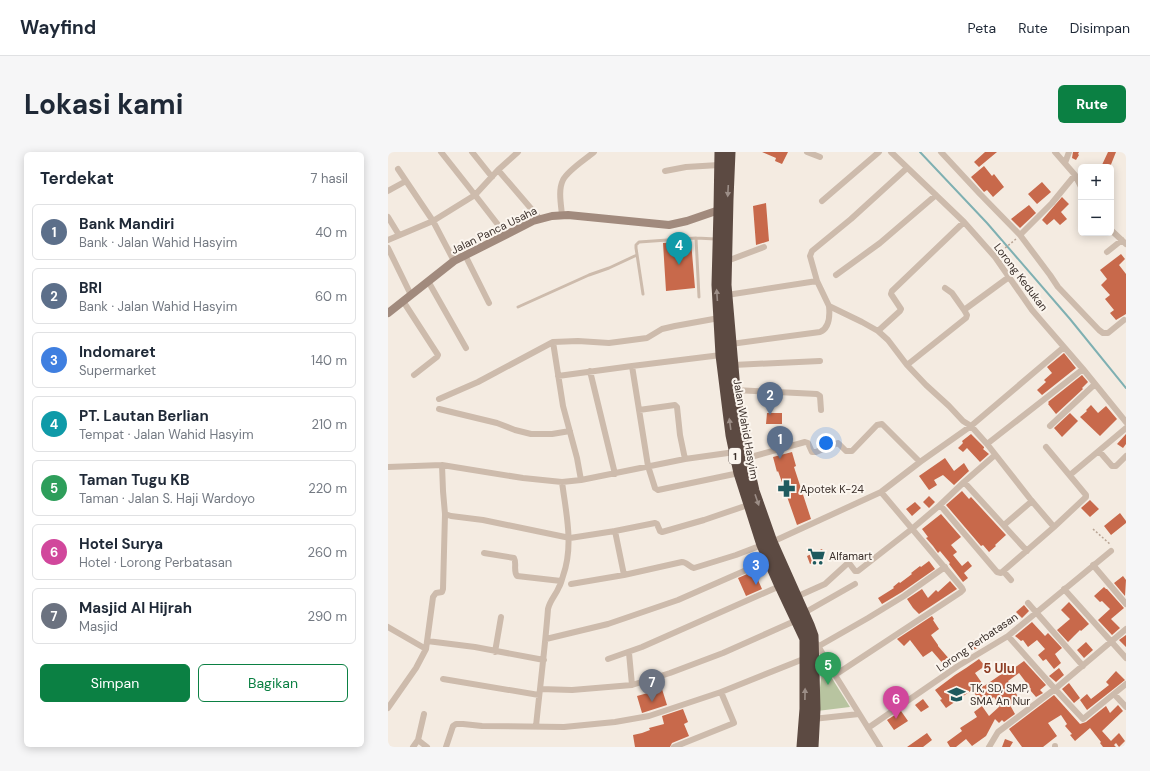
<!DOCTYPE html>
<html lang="id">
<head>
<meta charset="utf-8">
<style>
  :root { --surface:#fff; --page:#f6f6f7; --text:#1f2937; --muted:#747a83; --line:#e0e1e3; --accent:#0b8043 }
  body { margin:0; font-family:"DM Sans",sans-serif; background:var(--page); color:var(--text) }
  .controls { position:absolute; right:12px; top:12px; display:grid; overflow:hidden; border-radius:6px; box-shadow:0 2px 10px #0003 }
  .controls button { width:36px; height:36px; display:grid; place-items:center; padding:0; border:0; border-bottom:1px solid var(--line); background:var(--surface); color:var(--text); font:20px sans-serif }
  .you { position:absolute; left:438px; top:291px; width:14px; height:14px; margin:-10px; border:3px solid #fff; border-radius:50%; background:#1a73e8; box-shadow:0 0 0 6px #1a73e833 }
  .badge { display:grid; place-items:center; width:26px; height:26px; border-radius:50%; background:var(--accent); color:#fff; font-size:13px; font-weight:700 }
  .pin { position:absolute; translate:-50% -33px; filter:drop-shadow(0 1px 2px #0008) }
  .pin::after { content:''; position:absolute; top:21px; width:14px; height:12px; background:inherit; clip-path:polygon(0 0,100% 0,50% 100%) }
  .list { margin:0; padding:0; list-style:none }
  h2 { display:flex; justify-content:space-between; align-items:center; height:52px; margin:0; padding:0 16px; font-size:17px }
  h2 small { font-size:13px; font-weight:400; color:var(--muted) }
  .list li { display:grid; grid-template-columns:26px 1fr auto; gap:12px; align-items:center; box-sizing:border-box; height:56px; margin:0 8px 8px; padding:0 8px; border:1px solid var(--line); border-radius:6px }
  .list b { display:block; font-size:15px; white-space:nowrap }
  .list p { margin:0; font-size:13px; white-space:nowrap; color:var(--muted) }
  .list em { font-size:13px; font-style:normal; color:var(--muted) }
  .actions { display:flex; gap:8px; padding:12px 16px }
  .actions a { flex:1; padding:9px 0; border:1px solid var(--accent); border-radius:6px; text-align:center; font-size:14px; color:var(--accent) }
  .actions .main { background:var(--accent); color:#fff }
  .map { position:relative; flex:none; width:738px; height:595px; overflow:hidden; border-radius:6px }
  header { display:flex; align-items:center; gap:24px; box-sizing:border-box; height:56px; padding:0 20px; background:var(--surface); border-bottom:1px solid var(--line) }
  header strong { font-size:19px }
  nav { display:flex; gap:22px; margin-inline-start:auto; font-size:14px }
  .intro { display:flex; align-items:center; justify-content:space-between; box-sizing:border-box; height:96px; padding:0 24px }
  h1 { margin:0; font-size:28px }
  .button { padding:10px 18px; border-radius:6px; background:var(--accent); color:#fff; font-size:14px; font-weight:700 }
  main { display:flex; gap:24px; padding:0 24px }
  aside { flex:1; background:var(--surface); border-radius:6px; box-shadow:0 2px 10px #0003 }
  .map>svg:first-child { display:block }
  .green { fill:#b8c4a0 }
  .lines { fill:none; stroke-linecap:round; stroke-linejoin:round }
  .stream { stroke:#7fb0b2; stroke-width:2 }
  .building { fill:#c8694b }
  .path { stroke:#b9a596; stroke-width:1.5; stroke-dasharray:2 2; stroke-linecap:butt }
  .lane { stroke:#cdbbac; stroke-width:3 }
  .street { stroke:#cdbbac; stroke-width:6 }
  .secondary { stroke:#a18a7d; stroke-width:8 }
  .highway { stroke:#5c4a42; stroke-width:11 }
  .oneway { fill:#9c8e87 }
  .labels { text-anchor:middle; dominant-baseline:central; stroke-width:4; stroke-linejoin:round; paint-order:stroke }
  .shield { fill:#fbf5ee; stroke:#756b66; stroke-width:1 }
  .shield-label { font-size:10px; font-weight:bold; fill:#3b302b }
  .street-label { font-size:11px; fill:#3b302b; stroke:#fbf5ee }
  .poi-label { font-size:11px; fill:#3b302b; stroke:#fbf5ee; text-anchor:start }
  .quarter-label { font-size:13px; font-weight:bold; fill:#8c3b22; stroke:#fbf5ee }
</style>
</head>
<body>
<header>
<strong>Wayfind</strong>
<nav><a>Peta</a><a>Rute</a><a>Disimpan</a></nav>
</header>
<div class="intro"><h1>Lokasi kami</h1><a class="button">Rute</a></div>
<main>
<aside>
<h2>Terdekat<small>7 hasil</small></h2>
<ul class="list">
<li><span class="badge" style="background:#5c6f8a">1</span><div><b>Bank Mandiri</b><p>Bank · Jalan Wahid Hasyim</p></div><em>40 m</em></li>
<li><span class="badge" style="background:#5c6f8a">2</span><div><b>BRI</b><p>Bank · Jalan Wahid Hasyim</p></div><em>60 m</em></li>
<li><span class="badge" style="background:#3f7fe0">3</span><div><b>Indomaret</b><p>Supermarket</p></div><em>140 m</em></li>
<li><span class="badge" style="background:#0f9aa8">4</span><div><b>PT. Lautan Berlian</b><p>Tempat · Jalan Wahid Hasyim</p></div><em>210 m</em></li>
<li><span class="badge" style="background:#2e9e5b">5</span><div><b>Taman Tugu KB</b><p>Taman · Jalan S. Haji Wardoyo</p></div><em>220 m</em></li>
<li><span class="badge" style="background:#d1479c">6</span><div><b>Hotel Surya</b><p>Hotel · Lorong Perbatasan</p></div><em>260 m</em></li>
<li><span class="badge" style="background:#6b7280">7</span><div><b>Masjid Al Hijrah</b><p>Masjid</p></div><em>290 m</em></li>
</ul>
<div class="actions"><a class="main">Simpan</a><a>Bagikan</a></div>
</aside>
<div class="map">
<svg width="738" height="595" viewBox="0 0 738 595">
  <rect width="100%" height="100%" fill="#f4ebe1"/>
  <path class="green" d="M435,512L462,555L429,559Z"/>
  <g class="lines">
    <path class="stream" d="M532,0L599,71L682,167L738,236"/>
  </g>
  <path class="building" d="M374,0H400L394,12L387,9L388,6Z
    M597,0H609L591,15L586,10Z
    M685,0H691L690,2L691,3L688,8L684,6Z
    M720,0H728L722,15H713Z
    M596,14L604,24L606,22L616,35L605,45L599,38L596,40L583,25Z
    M654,30L663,40L649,52L640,42Z
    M674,45L681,52L673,60L679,67L672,73L666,67L659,73L654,68Z
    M378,51L381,89L368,93L365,54Z
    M641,53L648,61L632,76L623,67Z
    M303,89L307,136L278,139L275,91Z
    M733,102L737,107L731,113L738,122V162L728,168L722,161L726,158L717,147L722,143L713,133L719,127L712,118Z
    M676,201L688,216L654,243L649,238L658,230L656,228L664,221L659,215Z
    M694,223L700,230L694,236L695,237L668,262L660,252L661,251L660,250Z
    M703,253L710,261L718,254L729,267L712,284L692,265L699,259L698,258Z
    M379,261H394V272H378Z
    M682,261L690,269L674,285L666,276Z
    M583,282L596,295V296L595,297L601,302L592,310L579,296L575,300L570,296L575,291L574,289Z
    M738,282V292L735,296L729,292Z
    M404,300L408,314L406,315L423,367L409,373L390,319L389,320L385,305Z
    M557,306L566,319L576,311L581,319L566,333L555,323L546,328L549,333L541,338L531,324Z
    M574,339L581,347L583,345L618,383L607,393L608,394L601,400L595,393L593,394L558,353Z
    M541,344L547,350L541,356L535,350Z
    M702,348L711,357L702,365L693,356Z
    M527,350L533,356L524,364L518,357Z
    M732,361L738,369V371L723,383L716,374Z
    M553,362L573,385L563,393L569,400L565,403L574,414L580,409L584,414L576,421L580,426L575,430L561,412L562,411L552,399L550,401L545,394L538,386L540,385L534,377Z
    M434,397L437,404L422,412L419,404Z
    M541,409L547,417L514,440L494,452L490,446L506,436L505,435L511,430L512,431L524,422L523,421L532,414L533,415Z
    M366,419L374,437L358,444L350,426Z
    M735,424L738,428L737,444L726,431Z
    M562,429L569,437L531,462L525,456L519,447L534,437L540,446L548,438L550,440Z
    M716,435L718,437H719L736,456L723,467L732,476L724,483L710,468L722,457L714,449L712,450L706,444Z
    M681,450L701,472L693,479L692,478L680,490L669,478L682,467L673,458Z
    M636,453L641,459L634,466L628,460Z
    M544,464L546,467L545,468L551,477L543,483L550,493V494L563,509L557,514L544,499L535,505L522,488L516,494L509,487Z
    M644,470L657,484L660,481L674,496L667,502L673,511L666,517L658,507L655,509L650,503L657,497L649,488L640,495L635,488L633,489L627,484Z
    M738,483V495L731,488Z
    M587,487L592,494L586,498L581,491Z
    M698,490L705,498L696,506L689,498Z
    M591,507L597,514L587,521L596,534L621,517L622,519L636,509L658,533L652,538L655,541L648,545L642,538L643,537L631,521L620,529L631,546L622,553L627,562L616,570L614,568L611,571L607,567L598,584L584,594L578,587L568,595H562L559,590L574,579L572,576L589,565L586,560L594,554L601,564L612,554L606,545L595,553L584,538L558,556L552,548L554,547L547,538L567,523L578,516Z
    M671,516L676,523L668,530L661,524Z
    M728,519L737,528L699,558L692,548L699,542L703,547L721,533L718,530Z
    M681,531L692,546L686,551L674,537Z
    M274,537L279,553L254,561L249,544Z
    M666,543L692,572L698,570L718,554L722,561L730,553L735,559L714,579L723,589L731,581L737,589L731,595L728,591L726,593L728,595H715L712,591L713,590L702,576L687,589L682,583L684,582L677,574L679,572L673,563L660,571L669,584L655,595H634L621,577Z
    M535,547L541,555L533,560L527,553Z
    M295,557L300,570L296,572L301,584L284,591L282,595H247L245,583L254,581L262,578L261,576L276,572L274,564Z
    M513,559L520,569L506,578L499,568Z
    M539,581L544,588L535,595H519Z
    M617,587L625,590L622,595H614Z"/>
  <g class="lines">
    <path class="path" d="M611,101L628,87
      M705,377L723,393"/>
    <path class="lane" d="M255,142L248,96V93L251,90L308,86
      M311,145L308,86L328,87
      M130,155L201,123L221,116L249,103"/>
    <path class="street" d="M84,0L104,25
      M419,0L432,5
      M503,0L576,70L607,105L644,158L695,217L738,270
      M553,0L592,42L632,83L662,123L670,135L711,178L715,181H720L736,168
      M667,0L687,23L693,35
      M677,11L681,0
      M519,16L463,67L424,99L422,104L429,129L441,154L474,170L490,179L500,188L519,213L538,233L561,254L575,269L583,274L599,292L643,348L666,375
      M10,17L45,69L66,109
      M110,18L152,67
      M277,19L298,15L331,13
      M0,39L18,29
      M434,49L491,0
      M174,63C173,52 170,38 175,28C180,18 198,7 206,0
      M0,65L11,83
      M723,78L738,92
      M118,83L87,43L110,18L130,0
      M632,83L664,51L687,23
      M0,88L45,69L87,43L53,0
      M0,96L23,143
      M719,100L734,88
      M77,103L101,151
      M339,109L376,95
      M448,123L492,91L548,43
      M40,129L78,196
      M557,136L564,141L576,158L621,125
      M339,143L429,129
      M15,149L50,203L49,205L26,223
      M490,179L512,159L513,157L503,142L504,139L576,70
      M165,190L175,254L189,306L193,328
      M343,192L432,180C442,176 442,164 441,154
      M333,203L244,214L260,314L267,336L270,338L351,321
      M345,213L432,209
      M519,213L578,166L579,163L576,158
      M202,219L227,322
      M170,224L244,214
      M347,238L429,242L432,244L433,258
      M51,247L90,230L165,190L190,189L221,191L259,186L274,177L287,174L331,166
      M51,257L109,271L127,278L143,282H164L182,279
      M251,258L287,253L289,255L292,283L297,307
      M662,274L707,232
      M599,292L695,217
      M711,299L724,314H728L738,304
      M607,303L576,330L552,353L609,420L613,421L666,375L698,345V343L658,295
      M359,306L417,290L420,291L424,300H428L450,291L458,299H464L489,273L494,272L532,310
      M0,315L54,313L135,326L174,330L193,328L297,307L347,300
      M682,323L738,276
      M576,330L639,399
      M57,362L63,364L95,368L182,386L227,379L267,371L269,372L272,379L274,380L316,368L360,353
      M616,373L644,349
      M227,379L236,423
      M384,390L493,340L532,310L583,274L676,195
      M96,401L126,406C129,411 125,419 129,424L173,429
      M705,413L738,452
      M616,420L623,428
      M183,432L236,423L294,410C299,410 301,415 306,416L348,403L374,393
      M676,437L738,506
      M408,445L437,432L460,411H461L467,419H470L525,376L552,353
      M640,451L695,514
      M416,461L467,432
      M0,475L38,497
      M738,477L667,537L695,567L738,532
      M158,487L220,472L290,448L381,408
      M39,489L87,495L156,508
      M429,492L447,523L492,595
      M431,494L480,466L516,444L557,415
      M107,500L113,465
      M241,501L244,533
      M220,507L254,495L392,434
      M447,523L573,440L575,438L574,436L493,340
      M55,527L151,543
      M152,537L184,538L244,533L282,521L335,501L409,468
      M726,542L738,555
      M0,556L28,516L38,497L45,445L48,441L54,440L55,437L57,362L55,339L54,313
      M425,567L471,562
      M148,574C152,535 157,496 160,457C162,448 168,443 171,435C173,432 174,427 175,424C186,393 178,361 174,330
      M480,576L570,514L620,484L723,399
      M30,588L39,595
      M25,595L30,588L36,562
      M58,595L65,574L68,572H75L94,574L176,575L227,570L261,564L333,540L418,506
      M286,595L346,571L333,540
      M601,595L610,580L667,537L620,484
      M667,595V594"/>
    <path class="secondary" d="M0,161L66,109L145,69L164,64L180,63L281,73L299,69L331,58"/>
    <path class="highway" d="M332,0L331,58L329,133L333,203L343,283L351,321L374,393L392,434L417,487V557L414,595
      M342,0L340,47L338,133L347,238L353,281L366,339L384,390L421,473L425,484L427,557L425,595"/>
  </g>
  <defs><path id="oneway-solid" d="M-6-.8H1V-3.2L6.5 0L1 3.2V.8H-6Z"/></defs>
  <g class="oneway">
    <use href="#oneway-solid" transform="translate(340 39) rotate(93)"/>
    <use href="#oneway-solid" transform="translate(329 143) rotate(-94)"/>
    <use href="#oneway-solid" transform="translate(342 272) rotate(-98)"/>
    <use href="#oneway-solid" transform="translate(369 348) rotate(71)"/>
    <use href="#oneway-solid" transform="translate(417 542) rotate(-89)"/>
  </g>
  <defs>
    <symbol id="pharmacy-bare" viewBox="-9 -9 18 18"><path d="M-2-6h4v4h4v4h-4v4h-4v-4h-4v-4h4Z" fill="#1f5a5e" stroke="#fbf5ee" stroke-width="2.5" paint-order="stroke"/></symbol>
    <symbol id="supermarket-bare" viewBox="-9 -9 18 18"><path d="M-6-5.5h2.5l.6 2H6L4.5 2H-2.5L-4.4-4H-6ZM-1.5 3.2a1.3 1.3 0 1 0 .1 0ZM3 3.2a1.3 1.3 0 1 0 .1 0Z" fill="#1f5a5e" stroke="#fbf5ee" stroke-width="2.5" paint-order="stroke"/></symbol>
    <symbol id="school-bare" viewBox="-9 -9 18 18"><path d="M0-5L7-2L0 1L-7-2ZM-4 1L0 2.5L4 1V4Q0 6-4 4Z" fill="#1f5a5e" stroke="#fbf5ee" stroke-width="2.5" paint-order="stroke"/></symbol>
  </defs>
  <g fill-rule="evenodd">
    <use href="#pharmacy-bare" x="386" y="324" width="25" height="25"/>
    <use href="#supermarket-bare" x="416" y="392" width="25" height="25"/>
    <use href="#school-bare" x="556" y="530" width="25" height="25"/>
  </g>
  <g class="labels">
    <rect class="shield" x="341" y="296" width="12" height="16" rx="3"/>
    <g class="shield-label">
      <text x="347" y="304">1</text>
    </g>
    <g class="street-label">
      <text transform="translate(106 78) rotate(-26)">Jalan Panca Usaha</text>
      <text transform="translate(633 125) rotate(53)">Lorong Kedukan</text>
      <text transform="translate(358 277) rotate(80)">Jalan Wahid Hasyim</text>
      <text transform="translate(589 490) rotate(-34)">Lorong Perbatasan</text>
    </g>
    <g class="poi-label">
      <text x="412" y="337">Apotek K-24</text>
      <text x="441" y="404">Alfamart</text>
      <text x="582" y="536">TK, SD, SMP,<tspan x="582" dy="13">SMA An Nur</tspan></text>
    </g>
    <g class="quarter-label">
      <text x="611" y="516">5 Ulu</text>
    </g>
  </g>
</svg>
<div class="controls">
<button>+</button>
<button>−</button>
</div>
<div class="you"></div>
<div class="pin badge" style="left:392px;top:307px;background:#5c6f8a">1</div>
<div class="pin badge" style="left:382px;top:263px;background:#5c6f8a">2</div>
<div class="pin badge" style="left:368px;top:433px;background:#3f7fe0">3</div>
<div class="pin badge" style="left:291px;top:113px;background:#0f9aa8">4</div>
<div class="pin badge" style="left:440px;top:533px;background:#2e9e5b">5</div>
<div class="pin badge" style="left:508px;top:567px;background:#d1479c">6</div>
<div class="pin badge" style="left:264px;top:550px;background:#6b7280">7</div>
</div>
</main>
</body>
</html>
